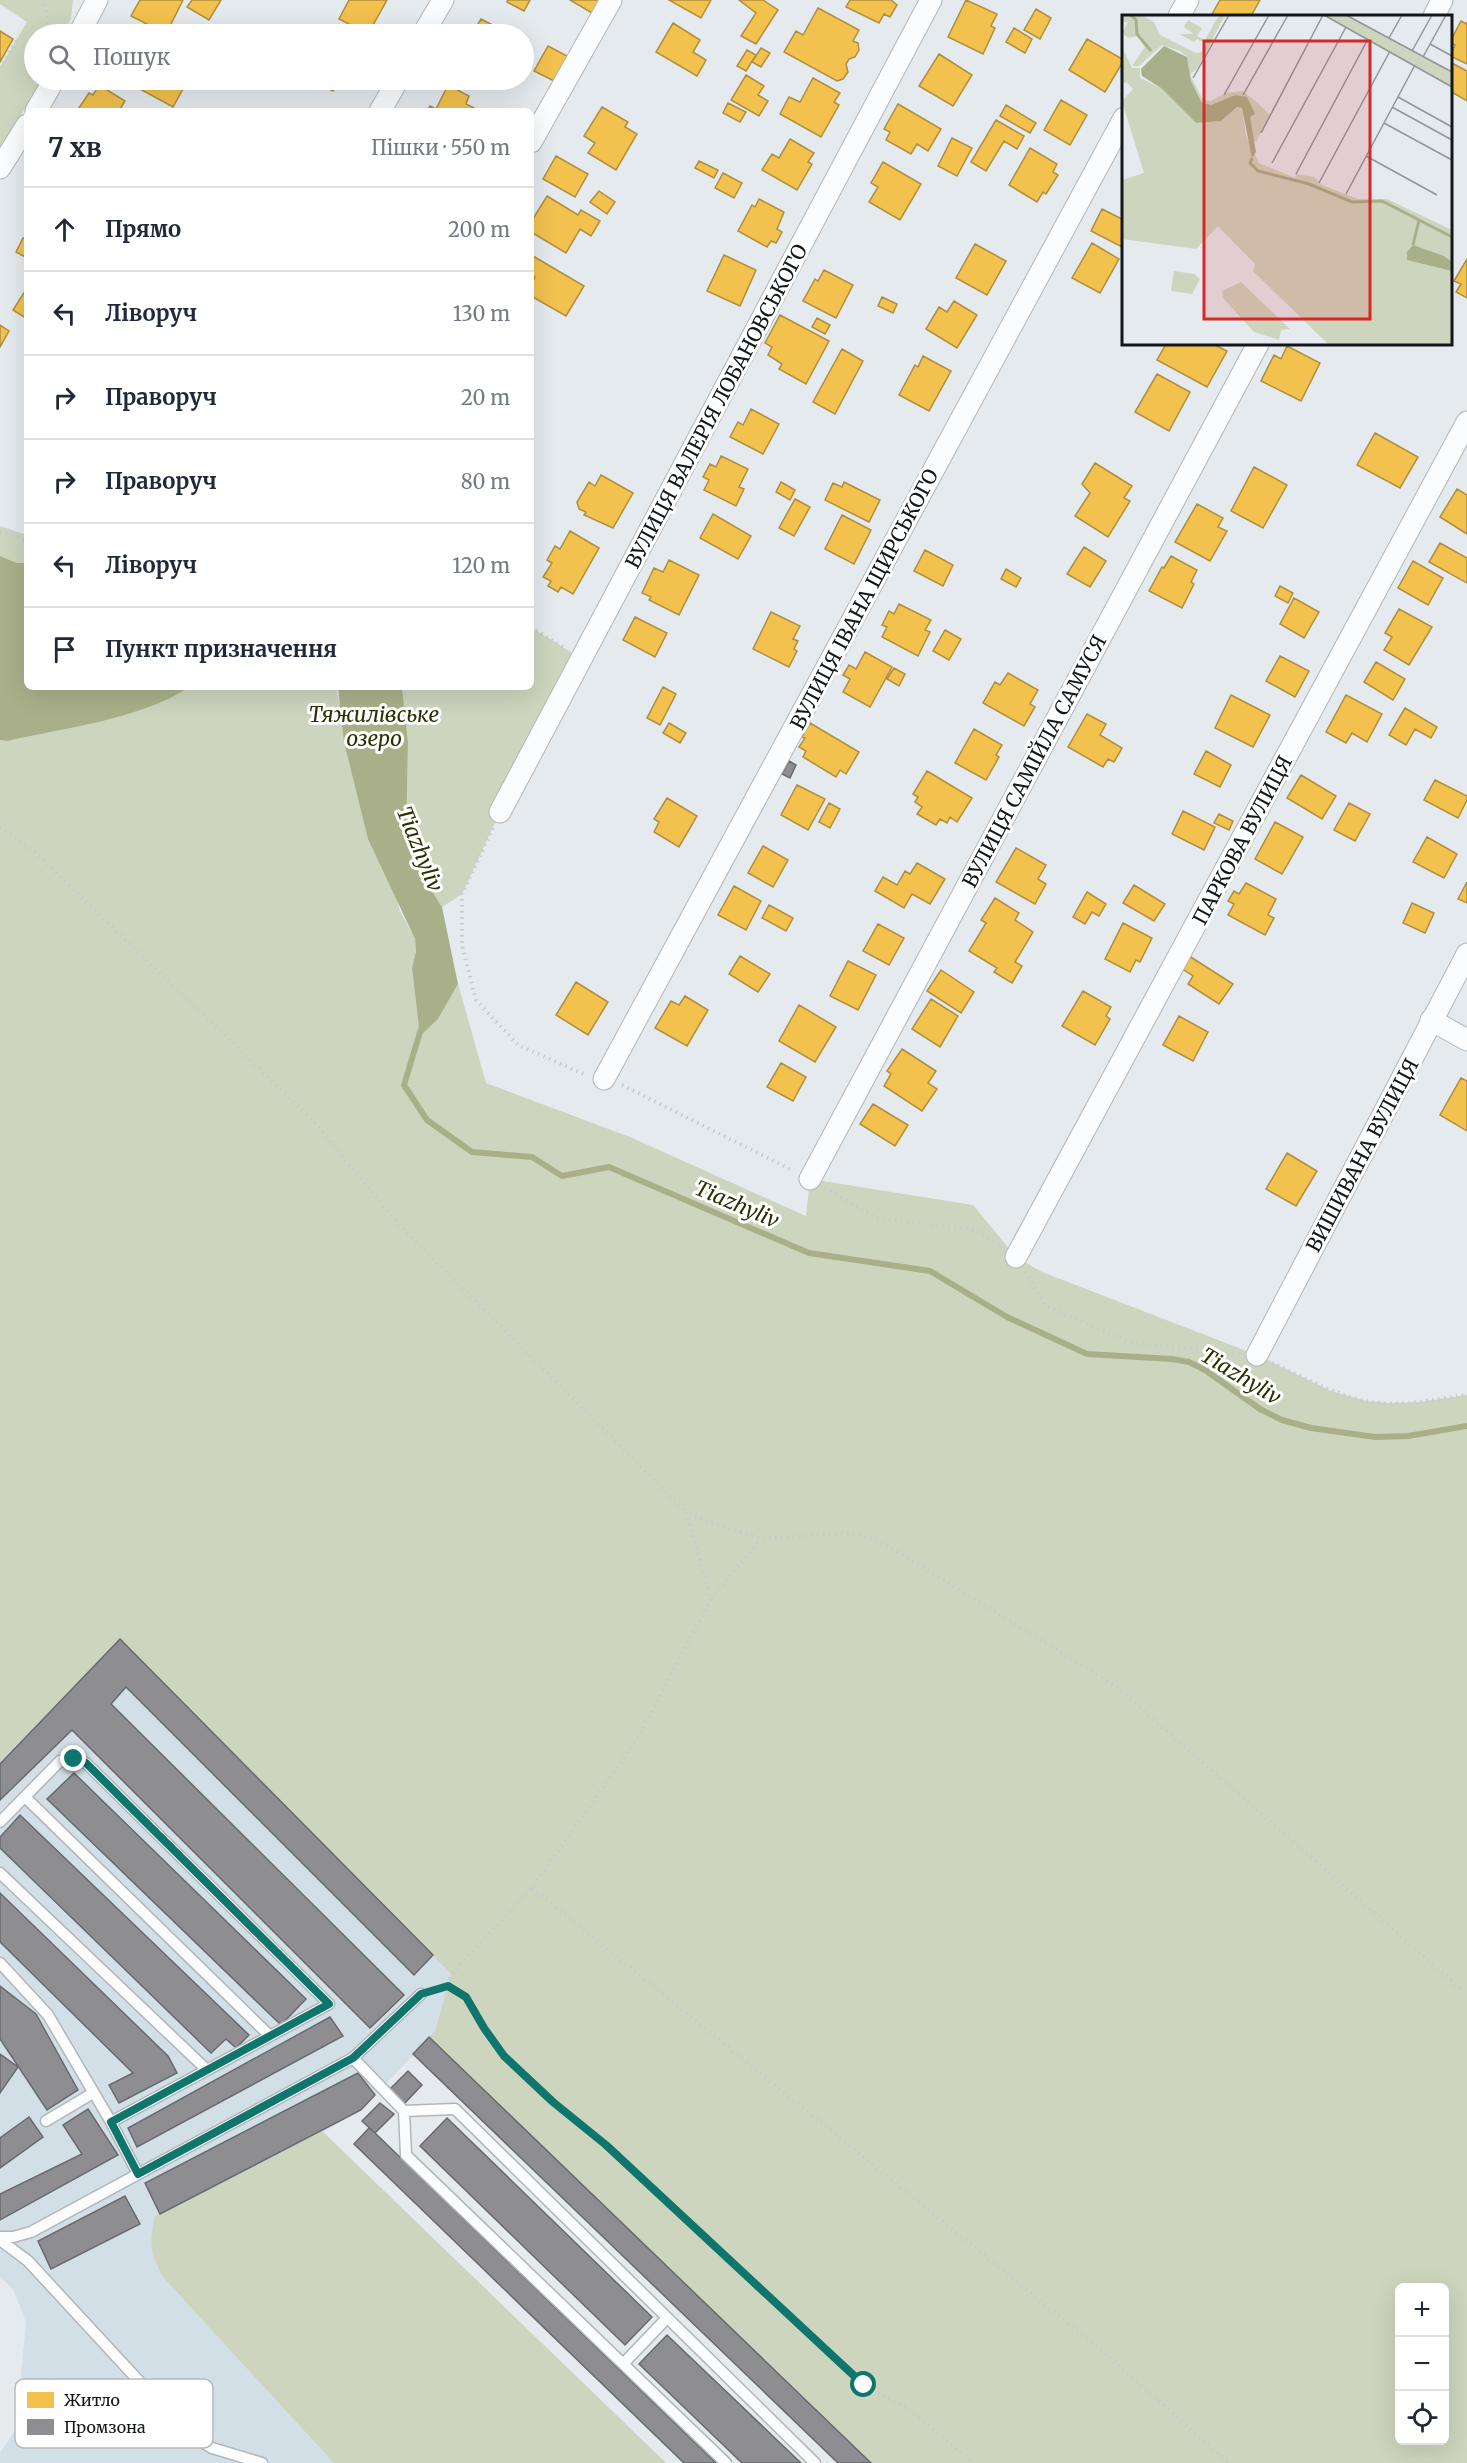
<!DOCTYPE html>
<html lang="uk">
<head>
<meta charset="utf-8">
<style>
  :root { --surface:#fff; --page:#f6f6f7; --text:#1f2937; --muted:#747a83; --line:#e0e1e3 }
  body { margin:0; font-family:Merriweather,serif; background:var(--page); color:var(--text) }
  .controls { position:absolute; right:18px; bottom:18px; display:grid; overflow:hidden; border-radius:9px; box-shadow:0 6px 24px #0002 }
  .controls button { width:54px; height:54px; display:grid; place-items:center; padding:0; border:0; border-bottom:2px solid var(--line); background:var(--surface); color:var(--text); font:30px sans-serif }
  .stop { position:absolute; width:18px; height:18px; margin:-14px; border:4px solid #0f766e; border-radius:50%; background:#fff }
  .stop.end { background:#0f766e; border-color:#fff; box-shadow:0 2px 6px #0008 }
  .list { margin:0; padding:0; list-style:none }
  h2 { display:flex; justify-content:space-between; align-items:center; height:78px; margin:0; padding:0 24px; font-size:26px }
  h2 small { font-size:20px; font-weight:400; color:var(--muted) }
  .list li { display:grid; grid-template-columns:39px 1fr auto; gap:18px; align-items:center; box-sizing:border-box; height:84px; padding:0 24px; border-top:2px solid var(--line) }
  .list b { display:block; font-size:22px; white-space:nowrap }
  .list em { font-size:20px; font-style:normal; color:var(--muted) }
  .icon { flex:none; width:33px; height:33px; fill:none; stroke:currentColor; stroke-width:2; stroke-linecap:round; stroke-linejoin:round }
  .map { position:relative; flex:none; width:1467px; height:2463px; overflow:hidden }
  .search { position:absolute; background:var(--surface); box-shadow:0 6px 24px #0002; left:24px; top:24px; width:510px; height:66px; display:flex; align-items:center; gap:15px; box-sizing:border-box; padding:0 21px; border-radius:33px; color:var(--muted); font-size:22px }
  .panel { position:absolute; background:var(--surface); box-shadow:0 6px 24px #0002; left:24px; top:108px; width:510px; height:582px; border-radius:9px }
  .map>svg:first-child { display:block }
  .built { fill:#d3dfe7 }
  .green { fill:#ced5be; fill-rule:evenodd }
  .water { fill:#a9b089 }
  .homes { fill:#f2c14e; stroke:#af8e3e; stroke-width:1.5 }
  .industry { fill:#8d8d92; stroke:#686a6e; stroke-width:1.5 }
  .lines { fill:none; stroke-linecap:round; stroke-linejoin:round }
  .stream { stroke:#a9b089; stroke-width:6 }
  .service-casing { stroke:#b2b6b9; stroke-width:13 }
  .minor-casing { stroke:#b2b6b9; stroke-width:23 }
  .path { stroke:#c8cbcc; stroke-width:4; stroke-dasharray:1.5 4.5; stroke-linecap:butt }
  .service { stroke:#fbfcfd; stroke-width:10 }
  .minor { stroke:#fbfcfd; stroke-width:21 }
  .route { stroke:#0f766e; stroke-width:8 }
  .labels { text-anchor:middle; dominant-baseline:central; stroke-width:6; stroke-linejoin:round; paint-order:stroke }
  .street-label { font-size:20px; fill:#13171a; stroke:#fff }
  .water-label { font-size:21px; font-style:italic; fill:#2b3000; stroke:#fff }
  .inset-river { fill:none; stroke:#a9b089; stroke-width:3 }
  .inset-road { fill:none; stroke:#91969a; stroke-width:1.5 }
  .view { fill:#d62828; fill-opacity:0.15; stroke:#d62828; stroke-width:3 }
  .inset-edge { fill:none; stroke:#13171a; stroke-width:3 }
  .key { fill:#fff; stroke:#b8b9ba; stroke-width:1.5 }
  .key-label { font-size:16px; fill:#13171a }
</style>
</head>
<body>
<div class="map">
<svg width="1467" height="2463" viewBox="0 0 1467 2463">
  <rect width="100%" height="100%" fill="#e5eaef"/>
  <path class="built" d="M120,1639L451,1974L435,2032L361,2110L323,2132L666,2463H0V2453L16,2429L26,2322L13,2289L0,2277V1764Z"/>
  <path class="green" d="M0,0H73L71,18L63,34H34V80H42L0,150V67L27,22L0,4Z
    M0,526L27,535V563H17L0,556Z
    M531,627L582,659L500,812L462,894L442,907L413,861L406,841L408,742L402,687H531Z
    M189,687H338L337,693L400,911L415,939L416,951L412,968L420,1035L438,1019L458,984L486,1083L630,1137L806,1216L810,1179L973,1205L1016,1257L1042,1272L1257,1355L1331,1391L1367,1401L1392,1403L1419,1402L1467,1395V2463H871L429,2037L435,2031L451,1974L120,1639L0,1764V740L8,741C63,728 143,719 189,687ZM1400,2288H1444V2440H1400Z
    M322,2131L666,2463H334L163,2277C150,2252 149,2244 155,2216Z"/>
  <path class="water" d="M0,556L17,563H27V687H189C143,719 63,728 8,741L0,740Z
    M338,687H402L408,742L406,841L413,861L442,907L458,984L438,1019L420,1036L412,968L416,951L415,939L368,839L344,742Z"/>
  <path class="homes" d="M140,0H183L166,34L131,16Z
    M192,0H221L209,20L187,7Z
    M349,0H387L368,34L339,19Z
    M508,0H530L524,11L507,2Z
    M570,0H600L592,13Z
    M669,0H711L701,18Z
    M739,0H763L778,10L756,44L741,36L756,13Z
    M850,0H891L897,5L890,17L884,14L879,23L846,7Z
    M966,0L997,14L991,26L995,28L983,54L948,37Z
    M1220,0H1260L1251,16H1211Z
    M818,8L859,30L853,41L858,43L859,50L855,57L849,59L846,64L848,72L843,79L837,81L784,52L796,31L803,35Z
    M1036,9L1051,18L1040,39L1024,30Z
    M481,19L510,34H472Z
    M1461,21L1466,24L1467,22V64L1450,56L1455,45L1450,42Z
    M673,23L700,40L693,52L706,60L697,76L656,52Z
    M1014,28L1032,39L1025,53L1006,42Z
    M0,31L13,39L0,62Z
    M1087,39L1124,60L1105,92L1069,70Z
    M548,46L567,56L554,81L534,71Z
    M761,48L770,53L761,67L752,62Z
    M747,50L756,55L746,71L737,66Z
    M939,54L972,75L953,106L919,86Z
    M1450,62L1467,71V101L1450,91Z
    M746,75L764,86L758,95L768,101L759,116L731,100Z
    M813,78L840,93L834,102L839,105L821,137L780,114L789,97L800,102Z
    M142,80H188L173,107L138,88Z
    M313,80H339L333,91Z
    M99,85L125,101L119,111H77L89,93L93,95Z
    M448,85L469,96L466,104L480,111H427L430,106L436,109Z
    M1061,100L1087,115L1070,145L1044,130Z
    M728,103L746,112L740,122L723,113Z
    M898,104L941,129L928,151L917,144L911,154L886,140L890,132L884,129Z
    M1006,105L1036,123L1030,133L1000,116Z
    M602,107L628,122L625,127L637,134L616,170L588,153L595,143L584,136Z
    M996,120L1024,136L1017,149L1004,141L986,171L971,162Z
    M952,138L972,148L957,176L938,166Z
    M790,139L814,153L808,162L812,164L797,190L762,170L772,154L779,158Z
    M1030,148L1057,164L1053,172L1058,175L1046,194L1043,192L1037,202L1009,185Z
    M556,156L588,174L575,197L543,179Z
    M699,161L718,170L714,178L695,168Z
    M883,162L921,184L900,220L869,202L878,187L871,183Z
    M723,173L742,183L734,198L715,188Z
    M599,191L615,202L607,214L590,202Z
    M547,196L578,215L581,210L600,221L591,236L580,229L566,253L531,232V222Z
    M759,199L784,212L777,229L782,232L776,243L771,241L767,247L738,231L752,205L755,207Z
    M1102,209L1124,220V248L1091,231Z
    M23,238L27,240V258L16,252Z
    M1092,243L1119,259L1100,293L1072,278Z
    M975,244L1006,261L987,295L956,278Z
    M724,255L756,270L740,306L707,291Z
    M533,256L584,286L566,316L531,296V284L535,277L531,274Z
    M1467,259V298L1456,292L1461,284L1454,281Z
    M824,270L853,285L836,318L803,301L815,279L818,281Z
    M27,288V319L13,310Z
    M882,297L897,304L893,313L878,306Z
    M954,301L977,315L957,348L926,329L939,307L947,312Z
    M780,315L829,341L806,384L779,369L782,364L768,355L772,347L765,343Z
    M817,318L830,325L825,334L812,327Z
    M0,325L9,331L0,347Z
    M1166,344H1213L1227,351L1207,387L1157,360Z
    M1287,346L1320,363L1301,401L1261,381L1274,355L1281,359Z
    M842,349L863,361L835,414L813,402Z
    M923,356L951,371L929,411L899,395L915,365L918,367Z
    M1157,374L1190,392L1169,431L1135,412Z
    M751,409L779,424L763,454L730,437L738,422L743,425Z
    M1375,433L1418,457L1400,488L1357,465Z
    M721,456L748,469L739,487L744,489L736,506L704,490L709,480L703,477L710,464L716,467Z
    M1095,463L1132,486L1124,498L1130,501L1108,537L1075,516L1090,493L1082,484Z
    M1254,467L1287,485L1263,528L1231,511Z
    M601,475L633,493L613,528L584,515L586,512L579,509L577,502L589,482L595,486Z
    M781,482L795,490L790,500L776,492Z
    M844,482L880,500L869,522L825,500L833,483L842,487Z
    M1457,489L1467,495V534L1440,517Z
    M795,499L810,507L794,536L779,528Z
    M1197,504L1223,518L1218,527L1227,531L1210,561L1175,542Z
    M713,514L751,536L738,559L700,538Z
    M842,515L871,530L854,564L825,549Z
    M570,531L599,548L573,594L561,587L558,592L548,586L551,581L543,577L552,563L547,560L555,546L560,549Z
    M1440,543L1467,558V583L1429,562Z
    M1084,547L1106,561L1090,587L1067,574Z
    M925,550L953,565L943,586L914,571Z
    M1171,556L1197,570L1191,582L1194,584L1182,608L1149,591L1162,567L1164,568Z
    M669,560L699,575L679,615L649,600L651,597L642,593L654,568L663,572Z
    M1413,561L1443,578L1428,605L1398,588Z
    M1006,569L1021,578L1016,587L1001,579Z
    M1280,586L1293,593L1288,603L1275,596Z
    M1294,598L1319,612L1304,638L1280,624Z
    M899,604L931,620L925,630L930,632L918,656L882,637L887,627L882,625L889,611L894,614Z
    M1399,609L1432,627L1409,665L1384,650L1392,637L1385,633Z
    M771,612L800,626L793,639L798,641L794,649L797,651L789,667L753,649Z
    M635,617L667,633L655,657L623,640Z
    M945,630L961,639L949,660L933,651Z
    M865,652L892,667L870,707L843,692L850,679L843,675L849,665L856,669Z
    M1280,656L1309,671L1295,697L1266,681Z
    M1376,662L1405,679L1393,700L1364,682Z
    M894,668L905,674L899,686L887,679Z
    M1008,673L1038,690L1030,704L1035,707L1024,726L983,703L995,682L1000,685Z
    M663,687L676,694L660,725L647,718Z
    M1231,695L1270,715L1253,747L1215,728Z
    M1346,695L1382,714L1367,742L1352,733L1346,743L1326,732Z
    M1405,708L1437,727L1431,738L1415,729L1406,745L1389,735Z
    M1087,714L1106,724L1100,735L1122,748L1114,762L1108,759L1103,767L1068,747Z
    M669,723L686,733L680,743L663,733Z
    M810,723L859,752L846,774L840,770L836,777L803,757L806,751L799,747L805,738L802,737Z
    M974,729L1002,745L996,755L999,757L986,780L955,763Z
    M1206,751L1231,765L1220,787L1194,774Z
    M927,771L972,798L957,822L950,817L947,823L940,819L936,825L917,814L922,807L915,802L918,797L913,794Z
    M1301,775L1336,796L1322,819L1287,798Z
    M1435,780L1467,796V800L1458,818L1424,800Z
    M797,785L825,799L808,830L781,815Z
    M667,798L697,816L679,847L654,832L659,822L654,819Z
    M829,803L840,809L830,828L819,822Z
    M1349,803L1370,814L1355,841L1334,830Z
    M1183,811L1215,827L1204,850L1172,834Z
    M1219,814L1233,821L1229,830L1214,823Z
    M1275,822L1303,837L1282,874L1255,859Z
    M1427,837L1457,854L1444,878L1413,862Z
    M763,846L788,860L773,887L748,873Z
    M1016,848L1046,865L1038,879L1046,884L1035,904L996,882Z
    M917,863L945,879L930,904L912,894L904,908L875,891L883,877L897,885L905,871L910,874Z
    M1467,882V903L1458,899Z
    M1246,883L1276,899L1268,915L1274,918L1265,935L1228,915L1234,904L1228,901L1234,891L1239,894Z
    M1134,885L1165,904L1154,921L1123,903Z
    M734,886L761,901L746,930L718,915Z
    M1087,892L1106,904L1099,916L1092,912L1085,924L1073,917Z
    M995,898L1019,913L1015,920L1033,932L1015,962L1022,966L1012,983L994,972L997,968L969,951L986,923L981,920Z
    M1412,903L1434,913L1425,933L1403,923Z
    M769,905L793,918L786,931L762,918Z
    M1123,923L1152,938L1140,962L1136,960L1130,972L1105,959Z
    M878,924L904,938L889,965L863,951Z
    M1186,954L1233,984L1219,1004L1188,984L1193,976L1178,966Z
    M740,956L770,974L758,992L729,974Z
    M848,961L876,975L858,1010L830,996Z
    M941,970L974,992L961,1013L927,991Z
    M576,982L608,1002L588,1035L556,1015Z
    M1083,991L1111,1007L1106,1016L1110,1019L1095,1045L1062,1026Z
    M685,996L708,1010L687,1046L655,1028L671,1001L679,1005Z
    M931,999L958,1016L940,1047L912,1029Z
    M799,1005L836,1027L815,1062L779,1041Z
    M1179,1016L1208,1032L1193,1061L1163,1045Z
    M902,1049L936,1071L928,1083L937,1089L922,1111L884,1086L891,1074L887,1071Z
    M781,1063L806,1077L793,1101L767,1087Z
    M1461,1078L1467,1081V1131L1440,1115Z
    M873,1104L908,1125L895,1146L860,1124Z
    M1287,1153L1317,1171L1296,1206L1266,1189Z"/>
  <path class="industry" d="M789,761L796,765L790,778L782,774Z
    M120,1639L433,1955L414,1975L126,1687L111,1704L404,1995L370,2028L72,1730L0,1800V1764Z
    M74,1773L306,1999L281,2025L47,1799Z
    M20,1815L249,2035L236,2048L226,2039L211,2053L0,1848V1837Z
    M0,1893L168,2056L177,2073L119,2103L109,2085L133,2073L0,1942Z
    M0,1986L36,2014L78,2090L47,2110L0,2039Z
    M330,2017L343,2036L137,2147L128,2128Z
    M429,2037L871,2463H838L413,2054Z
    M0,2054L18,2067L0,2093Z
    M408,2071L422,2085L404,2104L389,2090Z
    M358,2073L375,2095L361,2110L160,2214L145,2183Z
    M380,2103L394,2114L375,2133L362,2121Z
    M88,2109L118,2155L0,2220V2194L82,2154L63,2125Z
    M29,2117L43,2137L0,2168V2138Z
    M447,2118L652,2317L625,2345L420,2146Z
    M369,2128L375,2133L716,2463H684L354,2144Z
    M125,2196L140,2224L51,2269L38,2241Z
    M667,2335L801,2463H742L639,2364Z"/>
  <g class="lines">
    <path class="stream" d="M421,1029L404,1085L427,1120L472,1152L532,1157L562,1176L609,1167L809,1253L930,1271L1007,1317L1087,1354L1172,1359L1189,1362L1205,1370L1260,1409L1282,1420L1311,1428L1375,1437L1408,1436L1467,1426"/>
    <defs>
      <path id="service" d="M25,1797L270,2036
        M0,1822L60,1761L74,1759L86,1763L329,2004L111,2122
        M0,1873L207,2070
        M0,1963L48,2015L111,2122L138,2174
        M353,2058L404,2111L406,2155L726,2463
        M404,2111L455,2109L815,2463
        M46,2121L93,2093
        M0,2237H13L31,2232L353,2058L421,1994
        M0,2240L28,2261L186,2432L212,2448L262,2463
        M623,2364L667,2318"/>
      <path id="minor" d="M1179,16L1188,0
        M1434,16L1442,0
        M79,34L97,0
        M423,34L443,0
        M36,111L54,80
        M380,111L398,80
        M531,142L611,0
        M0,168L27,125
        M500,812L931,0
        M1431,1020L1467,1040
        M604,1079L1124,118
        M810,1179L1258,344
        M1016,1257L1467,422
        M1257,1355L1467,954"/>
    </defs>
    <use href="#service" class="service-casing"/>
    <use href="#minor" class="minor-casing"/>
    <path class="path" d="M41,34L48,20L44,0
      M0,68L18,38
      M0,532L27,541
      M531,627L566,649
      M0,827L35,852L315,1123L400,1226L686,1512
      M493,828L462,894V945L476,1000L518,1045L586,1075
      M622,1085L792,1170
      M825,1188L876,1218L976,1230L1002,1247
      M1025,1272L1047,1307L1130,1342L1240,1354
      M1272,1363C1303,1377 1333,1394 1366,1401C1399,1408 1434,1399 1467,1395
      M711,1599L761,1539
      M532,1888L1101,2350L1229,2463
      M449,1986L466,1997L484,2028L504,2056L553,2101L606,2145L864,2385L907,2408L974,2463
      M433,1991L449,1986L451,1974L532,1888L637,1739L711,1599L686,1512L715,1524L761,1539L847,1533L866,1537L885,1544L1114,1685L1467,1994"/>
    <use href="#service" class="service"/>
    <use href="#minor" class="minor"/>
  </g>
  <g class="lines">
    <path class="route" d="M74,1759L86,1763L329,2004L111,2122L138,2174L353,2058L421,1994L448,1986L466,1997L484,2028L504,2056L553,2102L606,2145L864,2385"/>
  </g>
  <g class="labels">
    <g class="street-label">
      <text transform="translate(716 406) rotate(-62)">ВУЛИЦЯ ВАЛЕРІЯ ЛОБАНОВСЬКОГО</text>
      <text transform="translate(864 599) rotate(-62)">ВУЛИЦЯ ІВАНА ЩИРСЬКОГО</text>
      <text transform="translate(1034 761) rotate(-62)">ВУЛИЦЯ САМІЙЛА САМУСЯ</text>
      <text transform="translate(1242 840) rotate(-62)">ПАРКОВА ВУЛИЦЯ</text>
      <text transform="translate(1362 1155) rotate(-62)">ВИШИВАНА ВУЛИЦЯ</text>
    </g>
    <g class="water-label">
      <text x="374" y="714">Тяжилівське<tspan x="374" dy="24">озеро</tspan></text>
      <text transform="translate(420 849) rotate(68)">Tiazhyliv</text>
      <text transform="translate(737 1204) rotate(23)">Tiazhyliv</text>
      <text transform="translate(1241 1376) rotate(31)">Tiazhyliv</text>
    </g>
  </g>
  <g transform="translate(1122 15)">
    <rect width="330" height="330" fill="#e5eaef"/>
    <path d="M1,0H19L32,7L38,20L74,38L80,37L85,29L75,24L72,27L57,19H72L62,12L66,5L80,13L75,21L83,25L97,0H103L77,51L68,60L81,85L89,86L103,78L121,76L136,88L148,100L134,127L128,121L125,83L113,80L89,90L80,88L69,66L65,42L58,36L40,30L17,51H10L23,32L15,21L6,23L0,18L6,7H0ZM202,0H224L330,57V72ZM2,36L10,53H18V63L39,73L74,108L99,106L115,92L120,93L124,121L137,148L173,163L174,159L192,162L200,170L236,184H265L330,215V330H207L131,256L133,249L96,211L74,234L0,224V165L22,158L0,86L11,74L4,67L0,69ZM52,256L72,259L78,264L70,279L49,276ZM119,267L168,314L159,315L157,325L132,317L101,283L100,276Z" fill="#ced5be"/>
    <path d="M42,31L65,42L69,66L80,88L89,90L113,80L125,82L133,99L128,102L134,137L130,143L120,93L115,92L99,106L74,108L39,73L20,61L19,54ZM291,230L322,241L330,247V256L285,245V237Z" fill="#a9b089"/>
    <path class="inset-river" d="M9,0L14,5L15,19L29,36M130,143L128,148L136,156L187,169L230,187L260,186L297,205L291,230M297,205L330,222"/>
    <path class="inset-road" d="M202,0L330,72M224,0L330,57M267,23L280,0M308,29L330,41M290,36L310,0M301,42L324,0M71,63L107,0M102,80L147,0M121,80L166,0M276,82L330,112M270,92L330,125M262,108L330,145M139,118L201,0M244,141L315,180M150,148L224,12M174,159L246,24M197,168L268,36M224,179L293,50"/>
    <path class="view" d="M82,26H248V304H82Z"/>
    <rect width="330" height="330" class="inset-edge"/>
  </g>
  <rect x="15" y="2379" width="198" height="69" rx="9" class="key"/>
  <rect x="27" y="2392" width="27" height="16" fill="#f2c14e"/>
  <rect x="27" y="2419" width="27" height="16" fill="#8d8d92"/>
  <g class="key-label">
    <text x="64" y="2406">Житло</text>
    <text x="64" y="2433">Промзона</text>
  </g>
</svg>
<div class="controls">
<button>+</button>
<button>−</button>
<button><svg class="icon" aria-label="locate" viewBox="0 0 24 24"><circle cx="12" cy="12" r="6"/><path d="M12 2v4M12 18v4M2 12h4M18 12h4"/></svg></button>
</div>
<div class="stop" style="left:864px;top:2385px"></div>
<div class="stop end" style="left:74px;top:1759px"></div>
<div class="search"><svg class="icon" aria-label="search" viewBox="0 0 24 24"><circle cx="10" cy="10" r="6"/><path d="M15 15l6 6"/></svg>Пошук</div>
<section class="panel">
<h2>7 хв<small>Пішки · 550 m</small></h2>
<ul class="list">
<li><svg class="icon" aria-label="ahead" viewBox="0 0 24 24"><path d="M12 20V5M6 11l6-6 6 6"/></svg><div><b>Прямо</b></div><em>200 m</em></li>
<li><svg class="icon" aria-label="left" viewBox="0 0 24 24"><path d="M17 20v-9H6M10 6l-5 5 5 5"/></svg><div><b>Ліворуч</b></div><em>130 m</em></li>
<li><svg class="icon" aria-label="right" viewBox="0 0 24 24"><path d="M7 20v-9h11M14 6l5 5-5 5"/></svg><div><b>Праворуч</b></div><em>20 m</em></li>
<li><svg class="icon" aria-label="right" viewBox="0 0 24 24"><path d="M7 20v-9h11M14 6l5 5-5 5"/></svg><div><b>Праворуч</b></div><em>80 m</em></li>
<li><svg class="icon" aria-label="left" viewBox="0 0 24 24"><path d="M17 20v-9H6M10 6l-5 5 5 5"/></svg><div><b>Ліворуч</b></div><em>120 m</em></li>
<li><svg class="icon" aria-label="arrive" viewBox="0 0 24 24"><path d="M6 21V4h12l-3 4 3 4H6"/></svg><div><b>Пункт призначення</b></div></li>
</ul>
</section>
</div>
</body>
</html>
